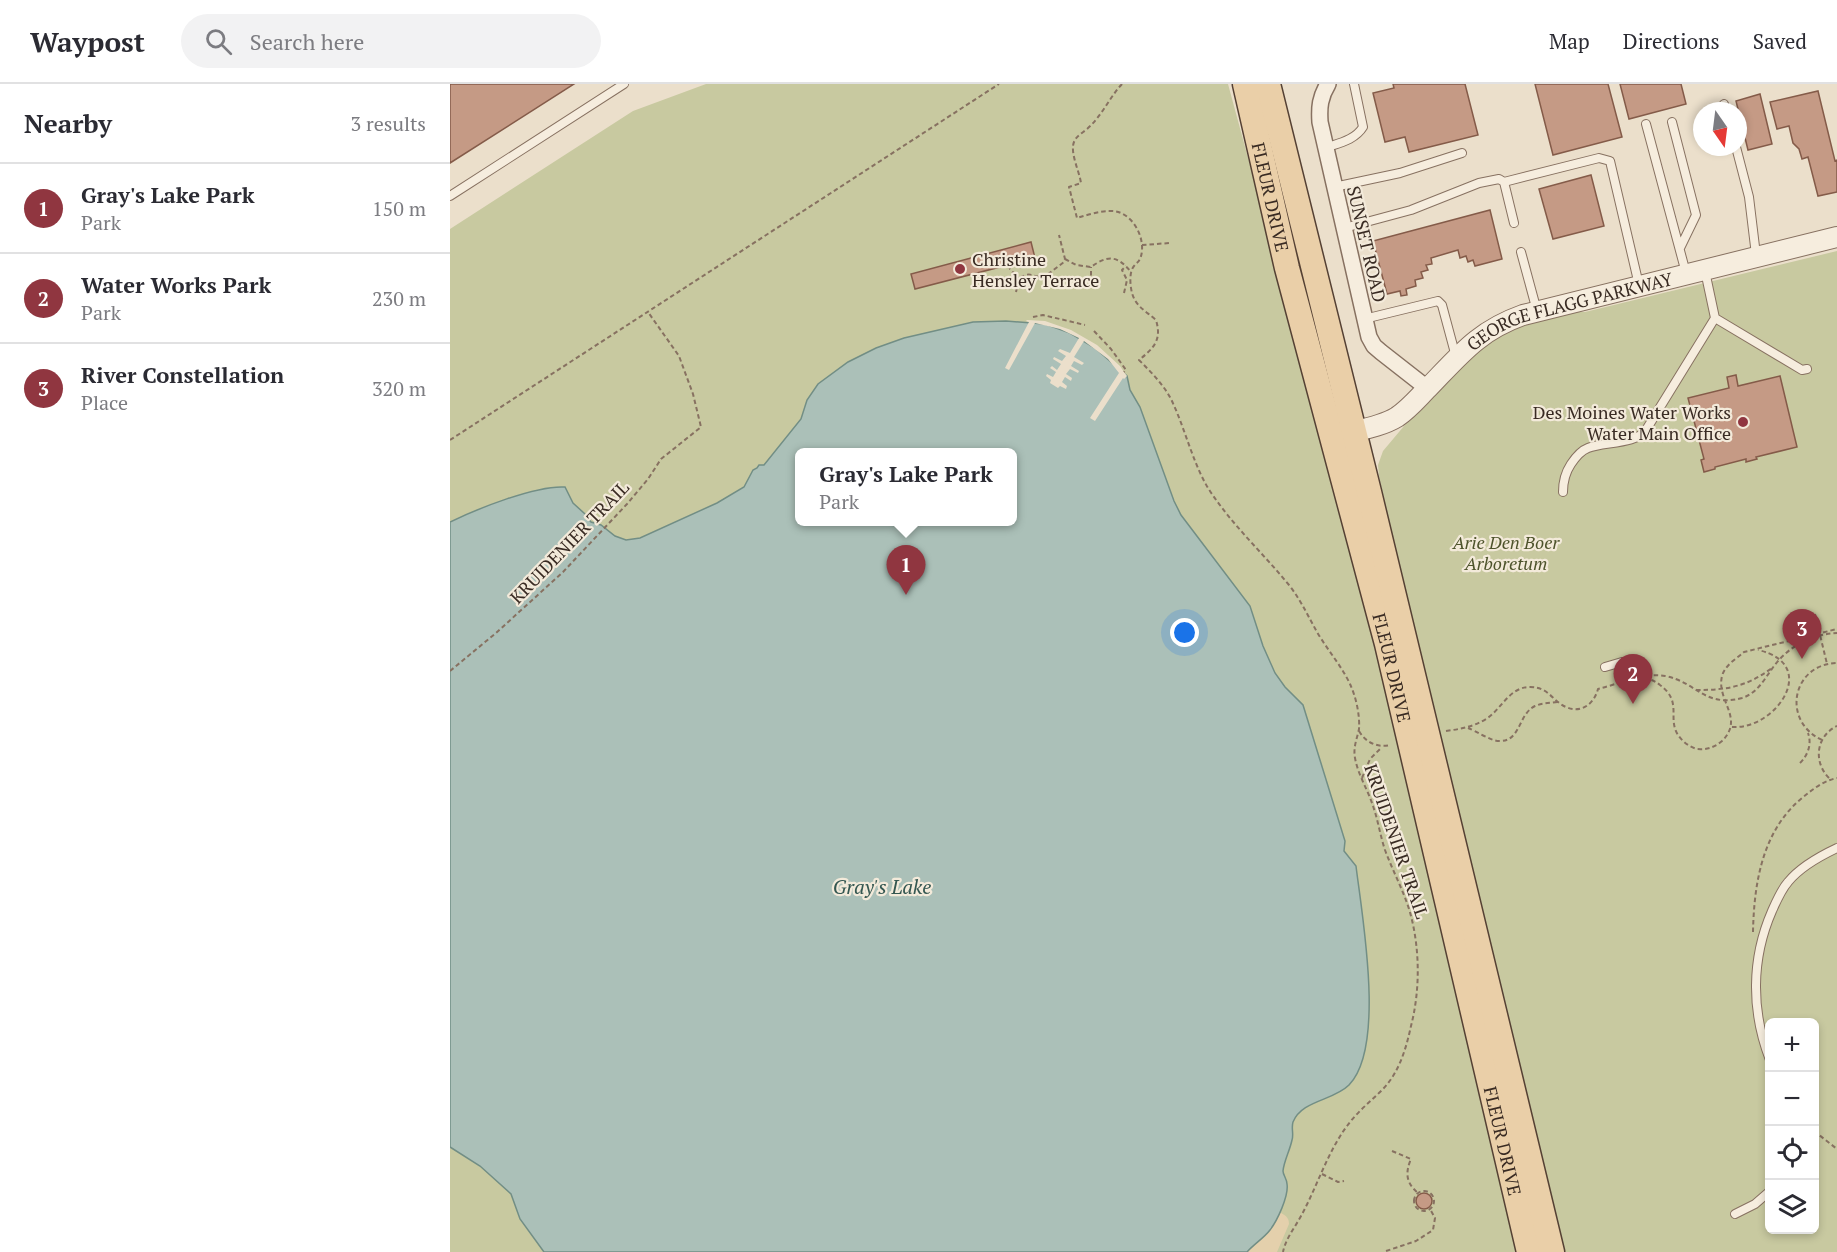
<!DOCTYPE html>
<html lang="en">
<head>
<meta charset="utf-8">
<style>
  :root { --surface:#fff; --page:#f2f2f3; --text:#2b2b33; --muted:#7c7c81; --line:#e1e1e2; --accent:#903640 }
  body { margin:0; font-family:"PT Serif",serif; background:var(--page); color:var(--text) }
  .controls { position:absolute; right:18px; bottom:18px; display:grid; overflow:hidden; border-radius:9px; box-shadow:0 3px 9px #0003 }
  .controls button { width:54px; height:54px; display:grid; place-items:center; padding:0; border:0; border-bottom:2px solid var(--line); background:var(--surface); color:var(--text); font:30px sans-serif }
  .compass { position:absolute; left:1243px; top:18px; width:54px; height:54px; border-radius:50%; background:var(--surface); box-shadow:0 3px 9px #0003; rotate:166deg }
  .you { position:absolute; left:735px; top:549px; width:21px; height:21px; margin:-15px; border:4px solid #fff; border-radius:50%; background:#1a73e8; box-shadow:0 0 0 9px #1a73e833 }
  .badge { display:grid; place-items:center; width:39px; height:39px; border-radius:50%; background:var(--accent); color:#fff; font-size:20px; font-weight:700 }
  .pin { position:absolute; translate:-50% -50px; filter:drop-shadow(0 2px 3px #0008) }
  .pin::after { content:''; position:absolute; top:32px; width:21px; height:18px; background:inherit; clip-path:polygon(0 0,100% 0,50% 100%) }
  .popup { position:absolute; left:345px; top:364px; width:222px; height:78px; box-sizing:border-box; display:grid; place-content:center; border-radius:9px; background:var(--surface); filter:drop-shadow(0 2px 4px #0005); font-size:20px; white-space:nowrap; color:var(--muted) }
  .popup b { font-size:22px; color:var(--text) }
  .popup::after { content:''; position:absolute; left:50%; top:100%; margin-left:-12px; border:12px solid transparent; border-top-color:var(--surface) }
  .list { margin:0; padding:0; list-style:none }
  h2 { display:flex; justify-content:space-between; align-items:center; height:78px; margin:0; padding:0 24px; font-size:26px }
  h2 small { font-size:20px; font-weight:400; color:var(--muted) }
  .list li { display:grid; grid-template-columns:39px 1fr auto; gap:18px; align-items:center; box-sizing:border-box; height:90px; padding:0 24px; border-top:2px solid var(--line) }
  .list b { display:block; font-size:22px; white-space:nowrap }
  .list p { margin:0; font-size:20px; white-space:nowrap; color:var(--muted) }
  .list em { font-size:20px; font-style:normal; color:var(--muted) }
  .icon { flex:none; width:33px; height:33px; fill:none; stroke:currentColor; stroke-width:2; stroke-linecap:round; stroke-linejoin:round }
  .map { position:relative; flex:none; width:1387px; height:1168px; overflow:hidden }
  header { display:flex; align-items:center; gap:36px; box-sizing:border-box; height:84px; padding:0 30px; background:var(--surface); border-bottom:2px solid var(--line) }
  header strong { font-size:28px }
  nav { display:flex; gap:33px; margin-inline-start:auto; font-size:21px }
  .search { width:420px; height:54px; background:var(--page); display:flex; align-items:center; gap:15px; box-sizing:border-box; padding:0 21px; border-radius:33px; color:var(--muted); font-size:22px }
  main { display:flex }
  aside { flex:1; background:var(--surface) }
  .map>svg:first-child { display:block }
  .green { fill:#c8c9a0; fill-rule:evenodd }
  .sand { fill:#e4d0ac }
  .water { fill:#abc0b8; stroke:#728e85; stroke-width:1.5; fill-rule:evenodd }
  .pier { fill:#ebdfcb }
  .building { fill:#c59a85; stroke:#845b49; stroke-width:1.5 }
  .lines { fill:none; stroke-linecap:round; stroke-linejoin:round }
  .service-casing { stroke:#877161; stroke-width:10 }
  .minor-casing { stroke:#877161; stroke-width:18 }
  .tertiary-casing { stroke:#877161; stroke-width:22 }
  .primary-casing { stroke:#554134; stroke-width:27 }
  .path { stroke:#877161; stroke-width:2; stroke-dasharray:4.5 3; stroke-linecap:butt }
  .service { stroke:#f6edde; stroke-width:8 }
  .minor { stroke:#f6edde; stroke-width:15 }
  .tertiary { stroke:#f6edde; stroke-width:20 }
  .primary { stroke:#eacfa8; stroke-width:24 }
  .poi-dot { fill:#903640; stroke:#f3eada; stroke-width:2 }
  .labels { text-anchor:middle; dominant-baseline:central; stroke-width:4.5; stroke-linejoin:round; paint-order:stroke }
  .street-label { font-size:18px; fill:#392b23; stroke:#f3eada }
  .poi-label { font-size:18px; fill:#392b23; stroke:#f3eada; text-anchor:start }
  .park-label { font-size:18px; font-style:italic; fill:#4d532b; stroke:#f3eada }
  .water-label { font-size:20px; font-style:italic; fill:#345751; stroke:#f3eada }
</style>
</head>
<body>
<header>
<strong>Waypost</strong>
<div class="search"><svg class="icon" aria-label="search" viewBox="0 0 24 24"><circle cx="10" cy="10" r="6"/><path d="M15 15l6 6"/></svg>Search here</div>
<nav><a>Map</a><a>Directions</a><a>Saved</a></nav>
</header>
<main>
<aside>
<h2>Nearby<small>3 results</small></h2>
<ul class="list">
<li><span class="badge">1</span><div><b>Gray's Lake Park</b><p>Park</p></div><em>150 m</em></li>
<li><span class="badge">2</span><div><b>Water Works Park</b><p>Park</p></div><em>230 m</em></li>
<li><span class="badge">3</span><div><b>River Constellation</b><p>Place</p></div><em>320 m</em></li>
</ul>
</aside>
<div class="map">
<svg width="1387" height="1168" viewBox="0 0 1387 1168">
  <rect width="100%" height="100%" fill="#ebdfcb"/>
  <path class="green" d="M256,0H778L868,332L958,690L1070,1168H0V145L183,27ZM350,368H562V438H350Z
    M1387,167V1168H1110L947,478L929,392L928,381L933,367L1007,279L1062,241L1121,228H1135ZM1320,938H1364V1146H1320Z"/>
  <path class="sand" d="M829,1128C835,1131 839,1133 839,1140L827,1168H797L820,1146Z"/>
  <path class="water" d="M556,237L595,240L620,249L645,264L677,292L680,306L690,323L724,417L731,431L800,522L813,562L825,589L835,603L853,621L895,757L894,767L906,782C912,832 936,963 899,1001C883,1017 852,1016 843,1038C841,1044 844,1050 842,1056C840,1066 834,1077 833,1087C833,1091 837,1095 837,1100C839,1112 827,1137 820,1146C814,1154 804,1160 797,1168H94L70,1135L61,1110L30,1082L0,1063V438C27,425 86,401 115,403L123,419L135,430L141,438L151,441L165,452L176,456L190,454L267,419L294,403L303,386L307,384L309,381H314L351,335L357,316L368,300L398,278L426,264L454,254L523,238ZM350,368H562V438H350Z"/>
  <path class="pier" d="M577,236L595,237L621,246L647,261L670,282L674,288L677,292L674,295L673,294L645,337L640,334L669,289L658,275L634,257L624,273L634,279L632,281L624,277L621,282L629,287L628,289L620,285L616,290L622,294L621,297L615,293L612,298L617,302L616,305L610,302L608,304L600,299L601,296L596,292L597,290L603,293L606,288L600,284L602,282L607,286L611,280L603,275L604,273L612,277L616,272L608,267L610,265L620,269L629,254L610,245L585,239L559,286L555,284L579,238L576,237Z"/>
  <path class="building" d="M0,0H124L0,79Z
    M943,0H1015L1028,51L959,68L955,53L935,58L923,9L944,4Z
    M1085,0H1158L1172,53L1103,71Z
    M1170,0H1231L1236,20L1179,35Z
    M1368,7L1385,77L1387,76V108L1368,112L1358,73L1352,75L1349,65L1343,59L1339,42L1327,45L1320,18Z
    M1310,10L1322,60L1298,66L1286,17Z
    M1141,91L1154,142L1103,155L1089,105Z
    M1040,126L1052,175L1025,182L1023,176L1018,178L1016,172L1010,174L1008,166L981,174L982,180L976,181L978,186L971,188L973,194L965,196L966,202L956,205L957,211L951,212L950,207L937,210L923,157Z
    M581,158L585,174L465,205L461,190Z
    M1286,291L1288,302L1330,292L1347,363L1306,373L1307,375L1296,378V375L1265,383V385L1254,388L1251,376L1254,375L1238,314L1279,304L1277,293Z
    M966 1117a8 8 0 1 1 16 0a8 8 0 1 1-16 0Z"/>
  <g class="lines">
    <defs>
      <path id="service" d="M1274,20L1276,27
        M1222,38L1246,131L1230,164
        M1196,40L1236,189
        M1286,63L1299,113L1306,171
        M875,64C889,59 905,56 913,43L904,0
        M1054,98L1064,139
        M884,103L950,89L1012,69
        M0,112L174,0
        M894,144L961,126L1029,99L1049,95L1054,98L1149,74L1160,77L1189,201
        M1071,168L1087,227
        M1265,234L1352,286L1357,285
        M914,235L988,217L992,221L1006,273
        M1113,408C1113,397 1115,389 1121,380C1125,374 1130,367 1138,364C1153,358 1187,360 1196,346L1265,234L1255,187
        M1155,583L1172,578
        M1320,976C1301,927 1301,875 1322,827C1326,818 1331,806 1338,798C1350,783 1370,772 1387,764
        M1285,1130L1305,1120L1320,1107"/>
      <path id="minor" d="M878,0C870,13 869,23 870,38L919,253L924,262L931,268L977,304"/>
      <g id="tertiary">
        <path id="s1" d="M889,351C908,346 931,343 947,333C959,325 968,314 978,304C1010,271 1028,247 1073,231L1387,153"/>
      </g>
      <g id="primary">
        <path id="s2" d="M795,0L837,184L937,560L1079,1168"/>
        <path d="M818,0L919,408L1102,1168"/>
      </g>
    </defs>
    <use href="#service" class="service-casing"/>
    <use href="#minor" class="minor-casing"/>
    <use href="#tertiary" class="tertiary-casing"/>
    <use href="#primary" class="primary-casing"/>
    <path class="path" d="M672,0C659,14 652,32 637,45C631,50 624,53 623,62C622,73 629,87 631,99L619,103L627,134C637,131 649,127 659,127C682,125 698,156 690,175C688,179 687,178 684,182C679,188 680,201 682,209C686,223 696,227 706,236C712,256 704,264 689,276C701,288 713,300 721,315C735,344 742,377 758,404C781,440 812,468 839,501C853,519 859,535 870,553C880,569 892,583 900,600C906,613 910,631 909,645C907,655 903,663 905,674C908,691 918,706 923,722C928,736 930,751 935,766C943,788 955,809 961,832C970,867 970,907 961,942C956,965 949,989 932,1006C920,1018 907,1028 897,1042C877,1069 867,1103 851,1132C844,1145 836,1154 833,1168
      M692,161L720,159
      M615,175L626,181L641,183C658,171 667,171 681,188
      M559,181L560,185L569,195
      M641,199V183
      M566,208L569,195C578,187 583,192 593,194L614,178L615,175L609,151
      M674,209L677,196L672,186L676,182
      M583,233L593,231L635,241
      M644,247L661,265L676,286L674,288
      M0,356L549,0
      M1365,530L1377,580
      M0,587L46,549L113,488L177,420L198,395L211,375L251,343L243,310L229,272L198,228
      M1194,595C1201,595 1205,597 1210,601C1233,618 1217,634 1228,651C1232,657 1239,663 1247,665C1257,666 1265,663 1272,657C1295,634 1266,617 1272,592C1275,581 1286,575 1294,568L1387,545
      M1246,606C1277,606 1296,603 1322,584
      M1282,643C1326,646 1371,580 1308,566
      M1018,644C1026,647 1041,657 1049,657C1071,658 1068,630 1085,622C1092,619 1100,619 1108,618
      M909,647C916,659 928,664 941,661
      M996,647C1010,645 1023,643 1036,635C1052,625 1059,603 1080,603C1099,603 1102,617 1116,623C1131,630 1144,620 1148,605C1169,600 1194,588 1215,592C1247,598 1254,624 1292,614C1308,609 1315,594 1324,582C1339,562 1362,550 1387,549
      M1372,656C1331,637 1342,580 1387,579
      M1350,679C1358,671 1362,660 1358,649
      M912,694L920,675L931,664
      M1379,694C1363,678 1366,652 1387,642
      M1303,848C1304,800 1312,747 1352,714C1363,705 1373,697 1387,694
      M1364,1047L1387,1065
      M942,1067L961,1075C955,1089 956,1099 968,1109
      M872,1090L888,1098L894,1097
      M964 1117a10 10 0 1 1 20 0a10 10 0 1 1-20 0Z
      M936,1167L966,1157L983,1146L985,1134L980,1125"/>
    <use href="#service" class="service"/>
    <use href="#minor" class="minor"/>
    <use href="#tertiary" class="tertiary"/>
    <use href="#primary" class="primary"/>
  </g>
  <g class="poi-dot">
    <circle cx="510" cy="185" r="6"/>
    <circle cx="1293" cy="338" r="6"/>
  </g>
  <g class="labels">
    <g class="street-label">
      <text stroke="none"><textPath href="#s2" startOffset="116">FLEUR DRIVE</textPath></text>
      <text transform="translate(917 160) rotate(77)">SUNSET ROAD</text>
      <text stroke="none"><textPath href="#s1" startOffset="270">GEORGE FLAGG PARKWAY</textPath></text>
      <text transform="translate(119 458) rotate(-46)">KRUIDENIER TRAIL</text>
      <text stroke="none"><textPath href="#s2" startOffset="602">FLEUR DRIVE</textPath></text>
      <text transform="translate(947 757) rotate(71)">KRUIDENIER TRAIL</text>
      <text stroke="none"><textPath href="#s2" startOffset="1088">FLEUR DRIVE</textPath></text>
    </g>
    <g class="poi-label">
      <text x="522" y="175">Christine<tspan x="522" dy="21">Hensley Terrace</tspan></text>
      <text x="1281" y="328" text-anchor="end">Des Moines Water Works<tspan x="1281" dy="21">Water Main Office</tspan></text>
    </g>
    <g class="park-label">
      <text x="1056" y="458">Arie Den Boer<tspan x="1056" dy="21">Arboretum</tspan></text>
    </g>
    <g class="water-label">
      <text x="432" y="802">Gray's Lake</text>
    </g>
  </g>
</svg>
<div class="controls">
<button>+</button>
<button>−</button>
<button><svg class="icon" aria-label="locate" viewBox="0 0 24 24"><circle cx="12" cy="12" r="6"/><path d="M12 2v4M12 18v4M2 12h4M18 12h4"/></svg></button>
<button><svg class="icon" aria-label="layers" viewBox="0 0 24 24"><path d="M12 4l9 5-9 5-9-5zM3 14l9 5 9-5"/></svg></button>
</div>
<svg class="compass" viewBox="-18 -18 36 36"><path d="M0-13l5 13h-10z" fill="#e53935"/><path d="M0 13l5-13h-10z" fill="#7c7c81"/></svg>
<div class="you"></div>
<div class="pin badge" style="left:456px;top:511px">1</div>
<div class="popup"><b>Gray's Lake Park</b>Park</div>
<div class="pin badge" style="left:1183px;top:620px">2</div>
<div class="pin badge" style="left:1352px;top:575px">3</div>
</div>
</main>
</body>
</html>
